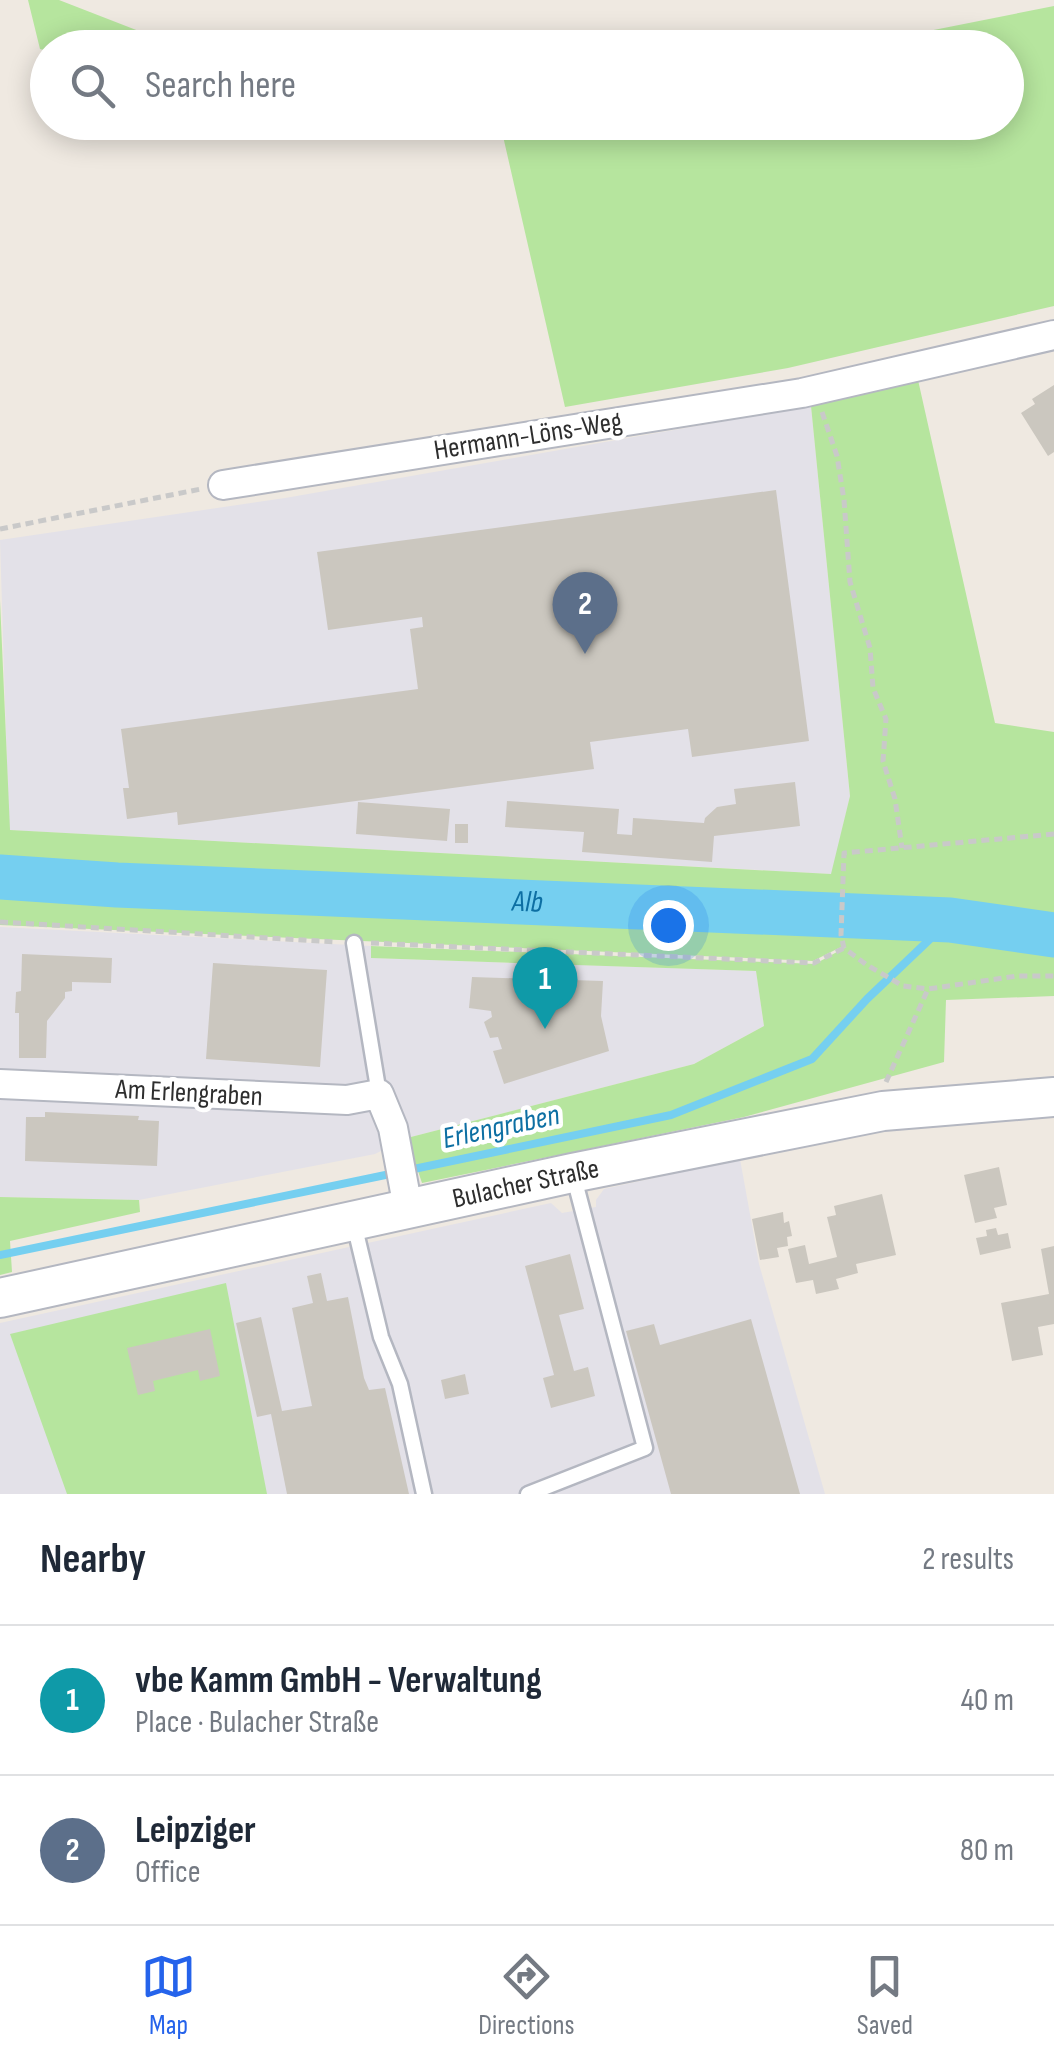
<!DOCTYPE html>
<html lang="en">
<head>
<meta charset="utf-8">
<style>
  :root { --surface:#fff; --page:#f6f6f7; --text:#1f2937; --muted:#747a83; --line:#e0e1e3; --accent:#2563eb }
  body { margin:0; font-family:"Sofia Sans Condensed",sans-serif; background:var(--page); color:var(--text) }
  .you { position:absolute; left:668px; top:925px; width:35px; height:35px; margin:-25px; border:8px solid #fff; border-radius:50%; background:#1a73e8; box-shadow:0 0 0 15px #1a73e833 }
  .badge { display:grid; place-items:center; width:65px; height:65px; border-radius:50%; background:var(--accent); color:#fff; font-size:32px; font-weight:700 }
  .pin { position:absolute; translate:-50% -82px; filter:drop-shadow(0 2px 5px #0008) }
  .pin::after { content:''; position:absolute; top:52px; width:35px; height:30px; background:inherit; clip-path:polygon(0 0,100% 0,50% 100%) }
  .list { margin:0; padding:0; list-style:none }
  h2 { display:flex; justify-content:space-between; align-items:center; height:130px; margin:0; padding:0 40px; font-size:42px }
  h2 small { font-size:32px; font-weight:400; color:var(--muted) }
  .list li { display:grid; grid-template-columns:65px 1fr auto; gap:30px; align-items:center; box-sizing:border-box; height:150px; padding:0 40px; border-top:2px solid var(--line) }
  .list b { display:block; font-size:38px; white-space:nowrap }
  .list p { margin:0; font-size:32px; white-space:nowrap; color:var(--muted) }
  .list em { font-size:32px; font-style:normal; color:var(--muted) }
  .icon { flex:none; width:55px; height:55px; fill:none; stroke:currentColor; stroke-width:2; stroke-linecap:round; stroke-linejoin:round }
  .map { position:relative; flex:none; width:1054px; height:1494px; overflow:hidden }
  .search { position:absolute; background:var(--surface); box-shadow:0 5px 25px #0003; left:30px; right:30px; top:30px; height:110px; display:flex; align-items:center; gap:25px; box-sizing:border-box; padding:0 35px; border-radius:55px; color:var(--muted); font-size:38px }
  .sheet { height:430px; background:var(--surface) }
  nav { display:flex; justify-content:space-around; align-items:center; box-sizing:border-box; height:140px; border-top:2px solid var(--line); background:var(--surface); font-size:28px; color:var(--muted) }
  nav a { display:grid; justify-items:center; gap:5px }
  nav .on { color:var(--accent) }
  .map>svg:first-child { display:block }
  .industrial { fill:#e3e1e8 }
  .green { fill:#b6e59e }
  .lines { fill:none; stroke-linecap:round; stroke-linejoin:round }
  .stream { stroke:#75cff0; stroke-width:8 }
  .river { stroke:#75cff0; stroke-width:45 }
  .building { fill:#cbc7bf }
  .lane-casing { stroke:#b4b7c1; stroke-width:19 }
  .street-casing { stroke:#b4b7c1; stroke-width:32 }
  .secondary-casing { stroke:#b4b7c1; stroke-width:42 }
  .path { stroke:#c9c9c9; stroke-width:5; stroke-dasharray:8 5; stroke-linecap:butt }
  .lane { stroke:#fff; stroke-width:14 }
  .street { stroke:#fff; stroke-width:28 }
  .secondary { stroke:#fff; stroke-width:38 }
  .labels { text-anchor:middle; dominant-baseline:central; stroke-width:9; stroke-linejoin:round; paint-order:stroke }
  .street-label { font-size:28px; fill:#2e2e2e; stroke:#fff }
  .water-label { font-size:30px; font-style:italic; fill:#0d6fa3; stroke:#fff }
</style>
</head>
<body>
<div class="map">
<svg width="1054" height="1494" viewBox="0 0 1054 1494">
  <rect width="100%" height="100%" fill="#efe9e1"/>
  <path class="industrial" d="M811,406L850,796L832,874L9,830L0,540L285,498Z
    M0,927L371,946L372,958L756,971L764,1026L694,1064L407,1138L375,1154L139,1200L0,1197Z
    M740,1159L759,1264L825,1494H0V1323L551,1203L562,1213L596,1207V1200L604,1189Z"/>
  <path class="green" d="M28,0H59L180,47L48,48L47,51L40,49Z
    M1054,6V306L788,368L565,407L500,123L1006,122V48L848,47Z
    M275,123H440L298,130Z
    M918,380L995,723L1054,732V996L946,1000L944,1062L744,1117L422,1183L407,1138L694,1064L764,1026L756,971L371,958V946L815,964L846,947L839,948L813,961L0,925V600L10,830L831,874L850,796L811,406Z
    M0,1197L139,1200L140,1212L10,1241L12,1272L0,1275Z
    M226,1283L267,1494H67L10,1334Z"/>
  <g class="lines">
    <path class="stream" d="M409,1170L671,1115L812,1059L867,999L950,920
      M0,1255L395,1173"/>
    <path class="river" id="s1" d="M0,877L117,885L950,920L1054,935"/>
  </g>
  <path class="building" d="M1054,385V452L1048,456L1021,413L1035,404L1032,399Z
    M776,490L809,741L692,757L688,729L590,742L594,769L178,825L177,812L127,819L123,788H129L121,729L418,689L410,629L423,627L422,617L328,630L317,552Z
    M795,782L800,826L714,836L712,862L582,852L584,832L505,827L507,801L619,809L617,834L632,835L633,818L704,823L705,818L717,807L736,804L734,789Z
    M358,802L450,809L447,841L356,834Z
    M455,824H468V843H455Z
    M22,954L112,958L111,983L72,982V991L65,992V998L47,1021L46,1058H19V1013H15L16,992L21,991Z
    M213,963L327,970L320,1067L206,1059Z
    M472,977L603,981L601,1016L609,1051L504,1084L493,1051L502,1049L498,1037L490,1038L484,1022L492,1017L491,1011L469,1008Z
    M45,1112L139,1116L138,1120L159,1121L157,1166L25,1161L26,1117H45Z
    M999,1167L1007,1205L994,1208L997,1218L975,1223L964,1175Z
    M882,1194L896,1255L856,1264L858,1273L836,1279L839,1289L816,1294L813,1280L796,1283L788,1249L805,1245L809,1264L837,1257L827,1217L836,1215L834,1206Z
    M783,1212L784,1223L789,1221L792,1236L787,1237L788,1246L777,1248L779,1257L760,1260L752,1219Z
    M996,1228L998,1235L1008,1233L1011,1248L980,1255L976,1238L987,1236L986,1230Z
    M1054,1246V1324L1038,1327L1043,1355L1012,1361L1001,1303L1049,1294L1041,1249Z
    M570,1254L584,1309L559,1315L574,1371L588,1367L595,1396L551,1408L543,1378L554,1375L525,1266Z
    M321,1273L327,1301L348,1297L364,1378L369,1390L385,1388L409,1494H287L271,1414L257,1417L236,1323L261,1317L282,1411L312,1406L292,1308L313,1303L307,1276Z
    M751,1319L800,1494H671L626,1331L654,1324L660,1345Z
    M210,1329L220,1376L200,1381L198,1370L153,1381L155,1391L138,1395L127,1348Z
    M465,1374L469,1394L445,1399L441,1380Z"/>
  <g class="lines">
    <defs>
      <path id="lane" d="M354,943L379,1094
        M354,1224L381,1337L400,1384L424,1494
        M528,1494L645,1448L573,1174"/>
      <path id="street" d="M223,485L802,393L1054,335
        M0,1084L347,1100L379,1094L393,1128L408,1208"/>
      <g id="secondary">
        <path id="s2" d="M0,1298L572,1173L883,1111L1054,1097"/>
      </g>
    </defs>
    <use href="#lane" class="lane-casing"/>
    <use href="#street" class="street-casing"/>
    <use href="#secondary" class="secondary-casing"/>
    <path class="path" d="M822,412L837,456L844,500L850,582L870,648L873,688L886,719L883,761L895,799L902,848
      M0,529L201,489
      M1054,834L844,853L841,935L844,948L867,965L903,986L928,989L1017,976H1054
      M0,922L335,942
      M371,943L814,963L844,948
      M886,1082L928,989"/>
    <use href="#lane" class="lane"/>
    <use href="#street" class="street"/>
    <use href="#secondary" class="secondary"/>
  </g>
  <g class="labels">
    <g class="street-label">
      <text transform="translate(528 436) rotate(-9)">Hermann-Löns-Weg</text>
      <text transform="translate(189 1093) rotate(3)">Am Erlengraben</text>
      <text stroke="none"><textPath href="#s2" startOffset="538">Bulacher Straße</textPath></text>
    </g>
    <g class="water-label">
      <text stroke="none"><textPath href="#s1" startOffset="528">Alb</textPath></text>
      <text transform="translate(501 1127) rotate(-12)">Erlengraben</text>
    </g>
  </g>
</svg>
<div class="you"></div>
<div class="pin badge" style="left:545px;top:1029px;background:#0f9aa8">1</div>
<div class="pin badge" style="left:585px;top:654px;background:#5c6f8a">2</div>
<div class="search"><svg class="icon" aria-label="search" viewBox="0 0 24 24"><circle cx="10" cy="10" r="6"/><path d="M15 15l6 6"/></svg>Search here</div>
</div>
<section class="sheet">
<h2>Nearby<small>2 results</small></h2>
<ul class="list">
<li><span class="badge" style="background:#0f9aa8">1</span><div><b>vbe Kamm GmbH - Verwaltung</b><p>Place · Bulacher Straße</p></div><em>40 m</em></li>
<li><span class="badge" style="background:#5c6f8a">2</span><div><b>Leipziger</b><p>Office</p></div><em>80 m</em></li>
</ul>
</section>
<nav>
<a class="on"><svg class="icon" aria-label="map" viewBox="0 0 24 24"><path d="M3 6l6-2 6 2 6-2v14l-6 2-6-2-6 2zM9 4v14M15 6v14"/></svg>Map</a>
<a><svg class="icon" aria-label="directions" viewBox="0 0 24 24"><path d="M12 3l9 9-9 9-9-9zM9 14v-3h6M13 9l2 2-2 2"/></svg>Directions</a>
<a><svg class="icon" aria-label="saved" viewBox="0 0 24 24"><path d="M7 4h10v16l-5-4-5 4z"/></svg>Saved</a>
</nav>
</body>
</html>
